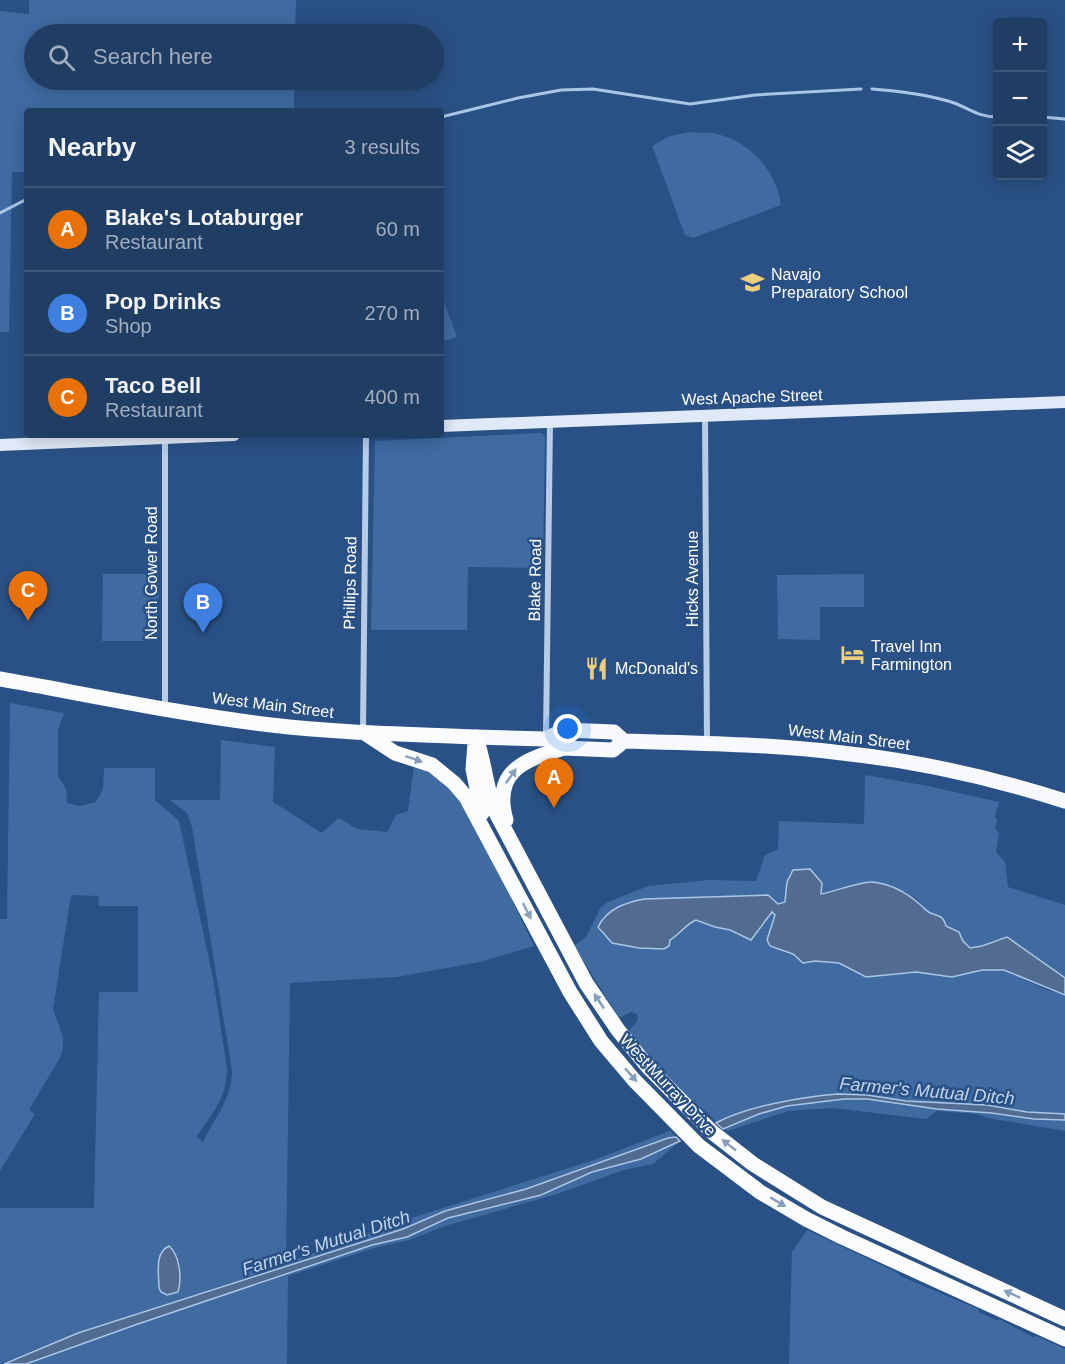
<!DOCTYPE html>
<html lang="en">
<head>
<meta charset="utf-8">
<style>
  :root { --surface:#203d64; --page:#28446a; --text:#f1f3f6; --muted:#a2aebf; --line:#3d5678; --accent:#edce7d }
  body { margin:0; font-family:Arial,sans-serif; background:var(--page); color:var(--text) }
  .controls { position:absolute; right:18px; top:18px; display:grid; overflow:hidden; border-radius:6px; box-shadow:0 3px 15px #0003 }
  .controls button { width:54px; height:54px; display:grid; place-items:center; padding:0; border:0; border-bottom:2px solid var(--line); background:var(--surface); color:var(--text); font:30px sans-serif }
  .you { position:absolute; left:568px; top:729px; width:21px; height:21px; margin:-15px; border:4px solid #fff; border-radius:50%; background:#1a73e8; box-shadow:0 0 0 9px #1a73e833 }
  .badge { display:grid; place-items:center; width:39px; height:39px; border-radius:50%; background:var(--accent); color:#fff; font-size:20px; font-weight:700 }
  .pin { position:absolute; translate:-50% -50px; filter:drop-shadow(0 2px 3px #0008) }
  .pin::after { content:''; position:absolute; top:32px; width:21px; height:18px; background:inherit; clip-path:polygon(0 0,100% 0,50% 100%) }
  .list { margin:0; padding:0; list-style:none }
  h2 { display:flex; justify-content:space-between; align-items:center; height:78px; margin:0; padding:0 24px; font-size:26px }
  h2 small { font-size:20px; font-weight:400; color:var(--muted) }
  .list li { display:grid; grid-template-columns:39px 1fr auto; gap:18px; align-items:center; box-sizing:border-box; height:84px; padding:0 24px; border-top:2px solid var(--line) }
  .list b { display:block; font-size:22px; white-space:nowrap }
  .list p { margin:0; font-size:20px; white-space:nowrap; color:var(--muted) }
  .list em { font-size:20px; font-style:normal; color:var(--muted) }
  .icon { flex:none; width:33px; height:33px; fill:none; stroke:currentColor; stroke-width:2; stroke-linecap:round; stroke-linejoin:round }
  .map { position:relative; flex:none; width:1065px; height:1364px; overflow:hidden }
  .search { position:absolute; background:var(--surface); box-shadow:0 3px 15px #0003; left:24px; top:24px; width:420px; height:66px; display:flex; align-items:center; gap:15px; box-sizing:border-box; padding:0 21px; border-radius:33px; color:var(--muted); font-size:22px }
  .panel { position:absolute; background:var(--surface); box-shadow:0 3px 15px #0003; left:24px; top:108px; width:420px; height:330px; border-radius:6px }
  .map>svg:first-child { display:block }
  .green { fill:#3f6ba1 }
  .water { fill:#516c90; stroke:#aac6e7; stroke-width:1.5 }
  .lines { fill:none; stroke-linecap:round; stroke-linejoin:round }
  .stream { stroke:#aac6e7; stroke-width:3 }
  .minor { stroke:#b6cce7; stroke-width:6 }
  .secondary { stroke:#dfe9f7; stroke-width:12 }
  .primary { stroke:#f7f9fe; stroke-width:15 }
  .trunk { stroke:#fbfcfe; stroke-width:15 }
  .oneway { fill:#889ebb }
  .labels { text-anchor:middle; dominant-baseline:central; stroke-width:5; stroke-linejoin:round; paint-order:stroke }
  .poi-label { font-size:16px; fill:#fff; stroke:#2a5185; text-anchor:start }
  .street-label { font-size:16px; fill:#fff; stroke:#2a5185 }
  .water-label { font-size:18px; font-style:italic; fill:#c1d5ee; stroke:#2a5185 }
</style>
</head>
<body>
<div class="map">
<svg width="1065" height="1364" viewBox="0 0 1065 1364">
  <rect width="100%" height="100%" fill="#2a5185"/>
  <path class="green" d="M29,0H296L295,34H34V80H294V111H27V172H12L9,332H0V11L29,14Z
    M689,132C697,133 705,132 713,133C749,140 776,170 781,205L693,238L685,235L652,146L670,136Z
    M441,293L457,337L441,342Z
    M541,433L545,436L543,568L468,567L467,630H371L375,441Z
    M103,574H159L158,641H102Z
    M864,574V607H820V640L778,639L777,575Z
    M10,703L64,713L58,730V776L66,789L67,803L80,806L96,802L103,789L104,768H155V800L179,821L213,978L227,1069C227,1098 212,1114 196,1137L203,1142C215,1117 232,1099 232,1070L192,827L187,813L170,800H220L221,740L275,747L273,802L322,833L338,818L358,829L387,832L396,815L408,811L414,766C453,777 467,811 483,845L487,848L534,946L480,962L397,977L290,983L286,1263L402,1221L594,1160L667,1132L670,1131L676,1137L668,1138L526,1189L445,1211L403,1229L78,1333L0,1364V1208H94L99,992H138V906H99L98,896L71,895L53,1009L63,1037V1047L61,1056L29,1110L35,1114L0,1171V919H7Z
    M865,775L928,786L999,802L995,816L997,820L995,828L999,833L996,852L1005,862L1008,887L1065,905V978L1028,951L1000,941L970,948L963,941L959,932L946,926L944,919L939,915L927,912L920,902L907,893L870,882L820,894L787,893L785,902L778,904L767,895L601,930L612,943L639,948L664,949C669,941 687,923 696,920L715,927L730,930L742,937L756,934L765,919L772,912L775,915L767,940L793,954L803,963L815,961L839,963L866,977L916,972L952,977L982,970H1004L1047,990L1065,995V1114L1027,1112L1005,1107L906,1101L867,1095L838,1094L803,1098L758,1108L716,1123C708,1110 694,1104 684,1094C664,1075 646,1054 629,1032C631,1025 640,1023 637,1014L631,1012L621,1017L618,1016L574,946L586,937L601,907L608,902L648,886L708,880L756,881L765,855L778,849L779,821L864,824Z
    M844,1099C918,1101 991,1118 1065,1120V1131L988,1118L977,1114L937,1111L926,1119L833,1108L788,1111L728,1131L723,1129C759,1108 804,1102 844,1099Z
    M680,1141L653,1164L624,1170L557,1194L445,1226L409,1240L374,1248L288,1276L287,1364H26L135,1325L372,1245L407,1237L448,1218L541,1195L592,1172L641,1159Z
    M807,1230L898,1273L900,1276L978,1309L979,1312L996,1320L999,1319L1033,1337L1036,1336L1065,1349V1364H789L792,1252Z"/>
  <path class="water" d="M810,869L822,883L821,894C833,892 862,881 872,882C893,884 911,895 926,910C934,918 942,911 946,926L959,932L963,941L970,948L982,946L1007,937L1065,978V995L1004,970H982L952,977L916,972L866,977L839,963L815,961L803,963L793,954L770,946L767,940L775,915L772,912L751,940L730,930L715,927L696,920C686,924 680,934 670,940L669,946L664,949L639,948L612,943L598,927C607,909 624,903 644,899L768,895L778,904L785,902L787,882L793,870Z
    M838,1094L867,1095L906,1101L987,1105L1027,1112L1065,1114V1120L1034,1119L991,1113L937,1109L867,1099H844L787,1106L759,1114L723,1129L716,1123C747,1106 802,1097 838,1094Z
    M676,1137L680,1141L641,1159L592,1172L541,1195L448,1218L407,1237L372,1245L135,1325L26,1364H4L78,1333L403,1229L445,1211L526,1189L668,1138Z
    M169,1246C180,1255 182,1279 178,1292L167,1295L161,1292L159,1288C159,1274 154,1253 169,1246Z"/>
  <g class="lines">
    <path class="stream" d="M872,89C898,91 923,94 948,101C967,106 975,117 998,117
      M441,117L518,98L561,90L593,89L690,104L755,95L861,89
      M1042,117L1065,119
      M0,213L27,199"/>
    <path class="minor" d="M705,415L707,742
      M165,708V438
      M363,732L366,435
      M546,738L550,421"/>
    <path class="secondary" d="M441,426L1065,402
      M0,445L234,435"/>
    <path class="primary" d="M476,737L546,739L564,748L613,750L624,741C697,743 770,744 842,753C918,761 993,778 1065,801
      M546,739L564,730L614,732L624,741"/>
    <path class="trunk" d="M0,679C90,695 180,714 271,725C339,733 408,734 476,737
      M363,732L395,753L432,765L454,783L466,797L570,992L601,1041L634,1080L699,1146L760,1192L806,1219L842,1237L1065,1339
      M476,737C484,761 486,785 494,809L586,983L618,1030L648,1067L712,1132L753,1164L822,1207L1065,1319
      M475,743L473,769L482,813
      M506,820C492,771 524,760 564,748"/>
  </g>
  <defs><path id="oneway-solid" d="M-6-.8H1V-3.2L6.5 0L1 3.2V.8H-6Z" transform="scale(1.5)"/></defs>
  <g class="oneway">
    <use href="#oneway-solid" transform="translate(414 759) rotate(19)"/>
    <use href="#oneway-solid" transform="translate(511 776) rotate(-55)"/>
    <use href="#oneway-solid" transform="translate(527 911) rotate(63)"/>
    <use href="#oneway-solid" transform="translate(599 1001) rotate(-124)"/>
    <use href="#oneway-solid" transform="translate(631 1075) rotate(49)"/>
    <use href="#oneway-solid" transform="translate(729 1145) rotate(-142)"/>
    <use href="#oneway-solid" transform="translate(778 1202) rotate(31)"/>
    <use href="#oneway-solid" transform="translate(1012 1294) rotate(-155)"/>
  </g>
  <defs>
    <symbol id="school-bare" viewBox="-9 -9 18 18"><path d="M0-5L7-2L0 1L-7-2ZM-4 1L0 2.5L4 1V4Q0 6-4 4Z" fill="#edce7d" stroke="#2a5185" stroke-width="2.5" paint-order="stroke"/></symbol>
    <symbol id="hotel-bare" viewBox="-9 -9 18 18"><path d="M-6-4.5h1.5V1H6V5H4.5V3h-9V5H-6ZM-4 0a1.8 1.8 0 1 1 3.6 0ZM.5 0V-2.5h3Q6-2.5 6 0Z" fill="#edce7d" stroke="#2a5185" stroke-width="2.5" paint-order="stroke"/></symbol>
    <symbol id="restaurant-bare" viewBox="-9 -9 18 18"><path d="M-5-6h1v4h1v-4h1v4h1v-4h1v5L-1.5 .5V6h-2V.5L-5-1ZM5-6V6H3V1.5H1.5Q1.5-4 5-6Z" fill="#edce7d" stroke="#2a5185" stroke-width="2.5" paint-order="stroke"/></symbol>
  </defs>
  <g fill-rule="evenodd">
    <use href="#school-bare" x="736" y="266" width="33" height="33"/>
    <use href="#hotel-bare" x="836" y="638" width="33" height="33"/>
    <use href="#restaurant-bare" x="580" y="652" width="33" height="33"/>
  </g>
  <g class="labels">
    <g class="poi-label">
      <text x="771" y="274">Navajo<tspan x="771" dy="18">Preparatory School</tspan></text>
      <text x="871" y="646">Travel Inn<tspan x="871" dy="18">Farmington</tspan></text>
      <text x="615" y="668">McDonald's</text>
    </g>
    <g class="street-label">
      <text transform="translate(752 397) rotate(-2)">West Apache Street</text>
      <text transform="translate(151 573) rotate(-90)">North Gower Road</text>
      <text transform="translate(692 579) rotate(-90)">Hicks Avenue</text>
      <text transform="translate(535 580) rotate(-89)">Blake Road</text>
      <text transform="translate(350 583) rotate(-89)">Phillips Road</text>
      <text transform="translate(273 705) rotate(7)">West Main Street</text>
      <text transform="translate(849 737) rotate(7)">West Main Street</text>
      <text transform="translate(668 1085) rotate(47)">West Murray Drive</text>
    </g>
    <g class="water-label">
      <text transform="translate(927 1091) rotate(5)">Farmer's Mutual Ditch</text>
      <text transform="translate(326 1243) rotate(-18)">Farmer's Mutual Ditch</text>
    </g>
  </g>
</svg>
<div class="controls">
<button>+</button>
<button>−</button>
<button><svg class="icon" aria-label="layers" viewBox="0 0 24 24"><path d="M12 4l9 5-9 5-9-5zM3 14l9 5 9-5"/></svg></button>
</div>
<div class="you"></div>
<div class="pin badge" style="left:554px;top:808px;background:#e8710a">A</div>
<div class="pin badge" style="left:203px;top:633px;background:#3f7fe0">B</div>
<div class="pin badge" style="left:28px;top:621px;background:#e8710a">C</div>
<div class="search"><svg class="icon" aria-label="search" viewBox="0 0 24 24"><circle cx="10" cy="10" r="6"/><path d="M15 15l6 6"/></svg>Search here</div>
<section class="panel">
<h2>Nearby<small>3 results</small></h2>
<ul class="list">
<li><span class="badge" style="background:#e8710a">A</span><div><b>Blake's Lotaburger</b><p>Restaurant</p></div><em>60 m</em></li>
<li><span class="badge" style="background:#3f7fe0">B</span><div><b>Pop Drinks</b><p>Shop</p></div><em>270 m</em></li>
<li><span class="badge" style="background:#e8710a">C</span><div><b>Taco Bell</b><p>Restaurant</p></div><em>400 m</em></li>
</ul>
</section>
</div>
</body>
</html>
